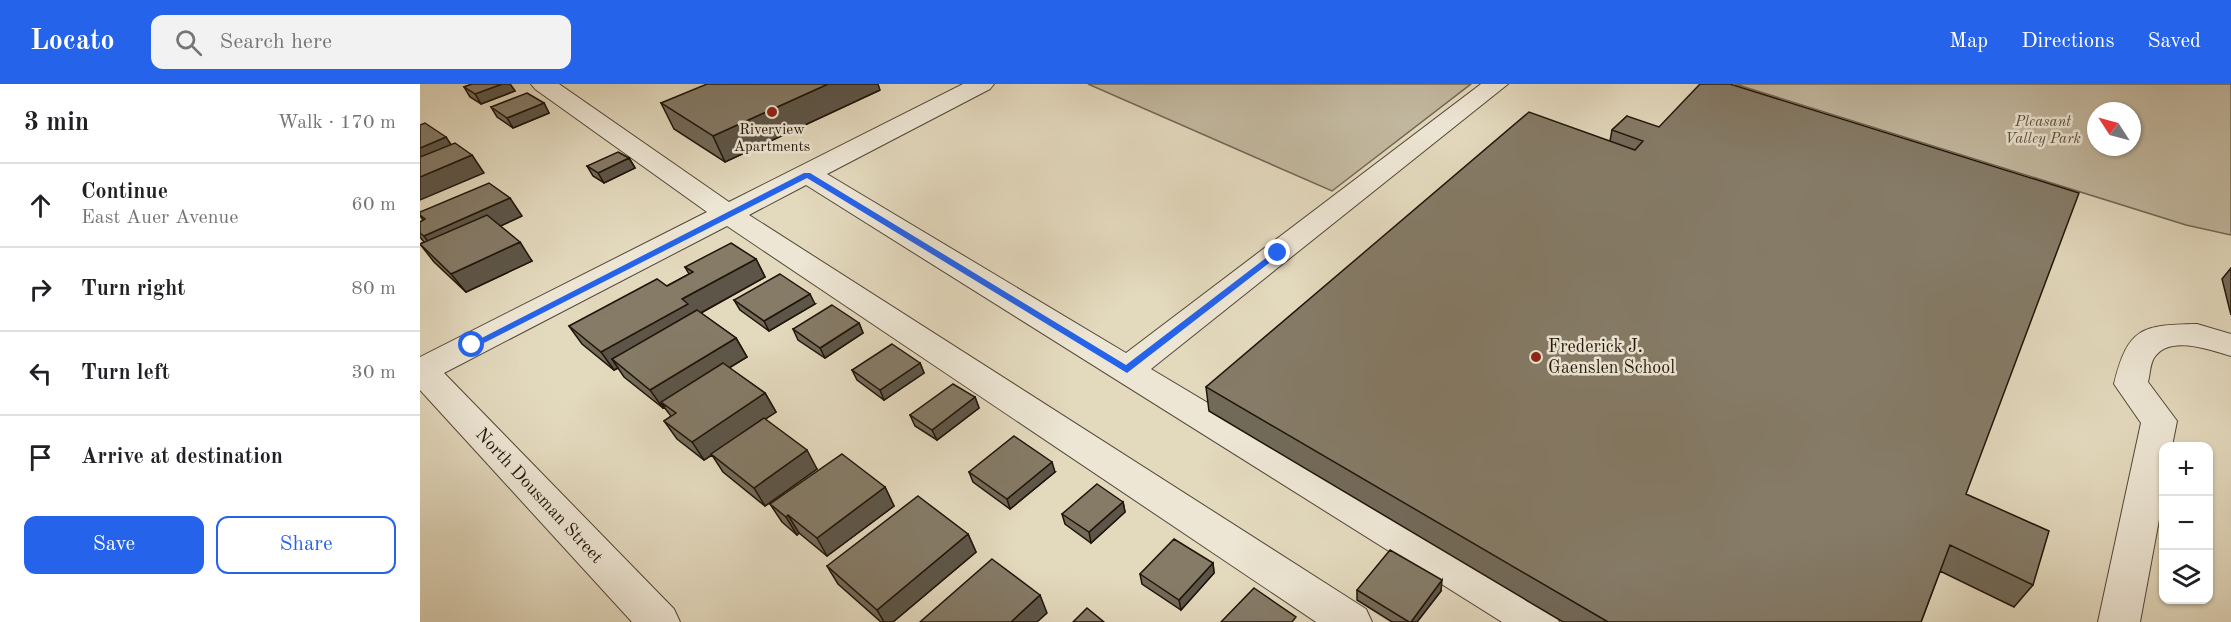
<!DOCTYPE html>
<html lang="en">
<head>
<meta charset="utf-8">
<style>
  :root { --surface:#fff; --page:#f2f2f2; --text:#202124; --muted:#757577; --line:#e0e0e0; --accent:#2563eb }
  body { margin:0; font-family:"Old Standard TT",serif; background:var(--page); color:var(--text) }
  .controls { position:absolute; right:18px; bottom:18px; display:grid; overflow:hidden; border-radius:12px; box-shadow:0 2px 4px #0004 }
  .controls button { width:54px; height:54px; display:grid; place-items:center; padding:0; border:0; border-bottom:2px solid var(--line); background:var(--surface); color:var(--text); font:30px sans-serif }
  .compass { position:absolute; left:1667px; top:18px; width:54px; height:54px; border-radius:50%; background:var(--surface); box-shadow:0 2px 4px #0004; rotate:306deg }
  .stop { position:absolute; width:18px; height:18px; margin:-14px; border:4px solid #2563eb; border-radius:50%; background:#fff }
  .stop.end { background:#2563eb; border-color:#fff; box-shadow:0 2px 6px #0008 }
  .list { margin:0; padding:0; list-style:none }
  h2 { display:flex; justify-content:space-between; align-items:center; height:78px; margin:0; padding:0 24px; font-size:26px }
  h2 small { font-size:20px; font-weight:400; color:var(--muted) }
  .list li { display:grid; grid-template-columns:39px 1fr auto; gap:18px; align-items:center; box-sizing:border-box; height:84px; padding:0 24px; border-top:2px solid var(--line) }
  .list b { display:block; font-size:22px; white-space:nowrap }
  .list p { margin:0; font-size:20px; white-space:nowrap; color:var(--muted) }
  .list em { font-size:20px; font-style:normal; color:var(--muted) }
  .actions { display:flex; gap:12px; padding:18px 24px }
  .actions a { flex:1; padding:14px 0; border:2px solid var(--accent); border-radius:12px; text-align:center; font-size:21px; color:var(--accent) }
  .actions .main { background:var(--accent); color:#fff }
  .icon { flex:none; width:33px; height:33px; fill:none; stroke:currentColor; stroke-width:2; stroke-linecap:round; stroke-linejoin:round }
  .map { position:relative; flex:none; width:1811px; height:538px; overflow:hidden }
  header { display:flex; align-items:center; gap:36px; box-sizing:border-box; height:84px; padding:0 30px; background:var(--accent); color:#fff }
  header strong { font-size:28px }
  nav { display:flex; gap:33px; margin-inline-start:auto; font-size:21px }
  .search { width:420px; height:54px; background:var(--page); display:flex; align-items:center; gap:15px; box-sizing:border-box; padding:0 21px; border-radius:12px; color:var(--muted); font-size:22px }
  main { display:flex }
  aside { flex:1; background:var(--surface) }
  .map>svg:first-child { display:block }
  .green { fill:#c2b89f; stroke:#716654; stroke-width:1.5; fill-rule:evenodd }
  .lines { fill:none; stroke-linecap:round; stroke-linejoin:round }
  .minor-casing { stroke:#514637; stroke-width:2 }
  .minor { fill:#ede6d4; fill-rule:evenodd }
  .wall { fill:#726a59; stroke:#20150a; stroke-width:1.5 }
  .shaded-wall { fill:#5d5648; stroke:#20150a; stroke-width:1.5 }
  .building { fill:#857b67; stroke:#20150a; stroke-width:1.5 }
  .route { fill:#2563eb }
  .poi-dot { fill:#8f2418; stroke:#ede6d4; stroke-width:2 }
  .labels { text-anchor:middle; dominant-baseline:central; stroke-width:5; stroke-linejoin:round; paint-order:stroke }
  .far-park-label { font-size:15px; font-style:italic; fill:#594e3e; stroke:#ede6d4 }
  .far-poi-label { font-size:15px; fill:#20150a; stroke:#ede6d4 }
  .poi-label { font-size:18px; fill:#20150a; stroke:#ede6d4; text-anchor:start }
  .street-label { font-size:18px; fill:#20150a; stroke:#ede6d4 }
</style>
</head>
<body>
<header>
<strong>Locato</strong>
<div class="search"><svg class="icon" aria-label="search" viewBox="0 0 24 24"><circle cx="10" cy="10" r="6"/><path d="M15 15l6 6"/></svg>Search here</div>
<nav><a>Map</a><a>Directions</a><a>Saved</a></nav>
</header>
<main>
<aside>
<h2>3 min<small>Walk · 170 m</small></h2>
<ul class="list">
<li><svg class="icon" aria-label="ahead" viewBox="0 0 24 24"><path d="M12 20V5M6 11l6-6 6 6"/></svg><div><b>Continue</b><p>East Auer Avenue</p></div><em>60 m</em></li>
<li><svg class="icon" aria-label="right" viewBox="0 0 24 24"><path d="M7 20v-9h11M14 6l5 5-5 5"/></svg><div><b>Turn right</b></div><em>80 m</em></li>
<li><svg class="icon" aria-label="left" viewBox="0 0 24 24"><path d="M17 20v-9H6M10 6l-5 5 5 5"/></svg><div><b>Turn left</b></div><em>30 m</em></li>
<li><svg class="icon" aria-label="arrive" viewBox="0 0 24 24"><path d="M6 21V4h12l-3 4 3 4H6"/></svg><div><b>Arrive at destination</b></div></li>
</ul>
<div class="actions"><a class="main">Save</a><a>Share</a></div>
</aside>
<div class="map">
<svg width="1811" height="538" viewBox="0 0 1811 538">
  <rect width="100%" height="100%" fill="#e3d9bd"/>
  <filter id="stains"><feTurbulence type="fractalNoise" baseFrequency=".00333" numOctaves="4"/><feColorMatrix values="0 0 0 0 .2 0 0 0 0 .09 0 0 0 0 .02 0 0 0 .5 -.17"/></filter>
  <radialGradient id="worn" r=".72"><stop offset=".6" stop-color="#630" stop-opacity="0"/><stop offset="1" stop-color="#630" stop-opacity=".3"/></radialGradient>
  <path class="green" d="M668,0H1051L912,107Z
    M1315,0H1811V151L1766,141ZM1676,27H1712V63H1676Z"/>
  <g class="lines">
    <defs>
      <path id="minor" d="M111,0H139L309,118L543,0H574L570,5L407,90L706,269L1061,0H1088L731,285L1133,525L1139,538H1082L386,101L329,131L946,525L952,538H896L307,142L24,289L254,525L260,538H212L0,306V273L287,128L115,5Z
        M1777,240L1811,250V272C1790,266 1749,250 1734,274C1730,280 1730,291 1728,298L1757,337L1752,362H1744V409L1720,538H1678L1721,339L1694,300C1708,243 1722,241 1777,240Z"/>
    </defs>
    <use href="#minor" class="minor-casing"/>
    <use href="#minor" class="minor"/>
  </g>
  <path class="wall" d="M52,0H90L95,7L61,20L50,13L44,3Z
    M460,6L305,78L254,45L241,19Z
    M124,19L129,29L93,44L77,33L71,23Z
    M1207,32L1546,410L1613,501L1594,523L1520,487L1501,538H1143L789,327L786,303L1190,57L1192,46Z
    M209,74L215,84L184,99L173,92L167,82Z
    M0,128L102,132L80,142L112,177L46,208L14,178L0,160L4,158L0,153V138L3,136L0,132Z
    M336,175L345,193L281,229L316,254L327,273L309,284L345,309L356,328L345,335L397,385L345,422L303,388L292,371L284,376L257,355L244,337L251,332L244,323L243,324L204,293L198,284L194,286L162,260L149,242L247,202L269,190L265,183Z
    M1811,184V231L1802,195Z
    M314,216L395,220L349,247L320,226Z
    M439,239L443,249L405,274L378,256L373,245Z
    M500,279L504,289L464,316L437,296L432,286Z
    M555,313L559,324L517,356L495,342L490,331Z
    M549,388H635L590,425L553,398Z
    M465,403L474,422L407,472L379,449L377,451L362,438L350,420Z
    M703,418L705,428L671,459L645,440L642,430Z
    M548,450L556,468L473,538H461L418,500L407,482Z
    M793,479L794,489L761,526L722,500L720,490Z
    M937,506L1021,507L997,538H972L937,516Z"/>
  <path class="shaded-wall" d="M82,0H90L95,7L61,20L55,10Z
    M408,0H458L460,6L305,78L293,52Z
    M124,19L129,29L93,44L87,34Z
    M26,53L38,71L0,86V64Z
    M52,71L64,89L0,116V93Z
    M209,74L215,84L184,99L178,89Z
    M90,114L102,132L18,171L4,152Z
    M100,158L112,177L46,208L31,190Z
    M336,175L345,193L275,232L192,275L198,284L194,286L181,268L262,215Z
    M390,210L395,220L349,247L344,237Z
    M439,239L443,249L405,274L400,264Z
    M316,254L327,273L246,322L241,318L244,323L243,324L230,306Z
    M500,279L504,289L464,316L460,306Z
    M345,309L356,328L284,376L272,358Z
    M555,313L559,324L517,356L512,346Z
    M387,366L397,385L345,422L334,404Z
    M632,378L635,388L590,425L587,415Z
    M465,403L474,422L407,472L397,454Z
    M703,418L705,428L671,459L669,448Z
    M368,431L379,449L377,451L366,433Z
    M548,450L556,468L473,538H464L457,526Z
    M793,479L794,489L761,526L759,516Z
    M1022,496L1021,507L997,538H991Z
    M620,511L627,529L617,538H591Z"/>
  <path class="building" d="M52,0H82L55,10L44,3Z
    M287,0H408L293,52L241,19Z
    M1280,0H1310L1659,109L1546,410L1629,447L1613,501L1530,461L1501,538H1188L786,303L1109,28L1215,66L1223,57L1192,46L1207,32L1239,43Z
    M107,9L124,19L87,34L71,23Z
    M5,39L26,53L0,64V41Z
    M35,59L52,71L0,93V73Z
    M198,68L209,74L178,89L167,82Z
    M69,99L90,114L4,152L0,149V138L5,135L0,131V128Z
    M67,131L100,158L31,190L0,160Z
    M311,159L336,175L262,215L268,220L181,268L149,242L237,195L247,202L273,188L265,183Z
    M360,190L390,210L344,237L314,216Z
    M412,221L439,239L400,264L373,245Z
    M277,226L316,254L230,306L192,275Z
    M472,260L500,279L460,306L432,286Z
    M303,279L345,309L272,358L244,337L256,329L241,318Z
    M533,300L555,313L512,346L490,331Z
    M344,334L387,366L334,404L291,370Z
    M594,352L632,378L587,415L549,388Z
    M422,370L465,403L397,454L368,431L366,433L350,420Z
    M677,400L703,418L669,448L642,430Z
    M498,412L548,450L457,526L407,482Z
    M754,455L793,479L759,516L720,490Z
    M970,466L1022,496L991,538H989L937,506Z
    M572,475L620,511L591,538H500Z
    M834,504L876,533L872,538H801Z
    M667,524L684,538H653Z"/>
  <path class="route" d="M384,89H390L706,281L855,167L862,169L707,289L387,94L56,263L52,264L48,261Z"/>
  <g class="poi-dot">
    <circle cx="352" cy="28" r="6"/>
    <circle cx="1116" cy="273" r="6"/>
  </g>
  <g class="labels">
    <g class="far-park-label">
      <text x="1623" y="38">Pleasant<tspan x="1623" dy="17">Valley Park</tspan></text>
    </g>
    <g class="far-poi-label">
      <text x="352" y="46">Riverview<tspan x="352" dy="17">Apartments</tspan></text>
    </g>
    <g class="poi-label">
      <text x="1128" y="263">Frederick J.<tspan x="1128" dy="21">Gaenslen School</tspan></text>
    </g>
    <g class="street-label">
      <text transform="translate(119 412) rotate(47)">North Dousman Street</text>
    </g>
  </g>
  <rect width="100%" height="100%" filter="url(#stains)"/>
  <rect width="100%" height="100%" fill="url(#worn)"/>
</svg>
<div class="controls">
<button>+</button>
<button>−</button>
<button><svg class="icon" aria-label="layers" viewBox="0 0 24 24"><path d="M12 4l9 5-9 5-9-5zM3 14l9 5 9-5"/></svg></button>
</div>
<svg class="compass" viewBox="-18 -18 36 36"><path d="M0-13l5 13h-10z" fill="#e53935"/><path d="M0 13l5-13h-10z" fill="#757577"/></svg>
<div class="stop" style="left:52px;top:261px"></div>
<div class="stop end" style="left:858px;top:169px"></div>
</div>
</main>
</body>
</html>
